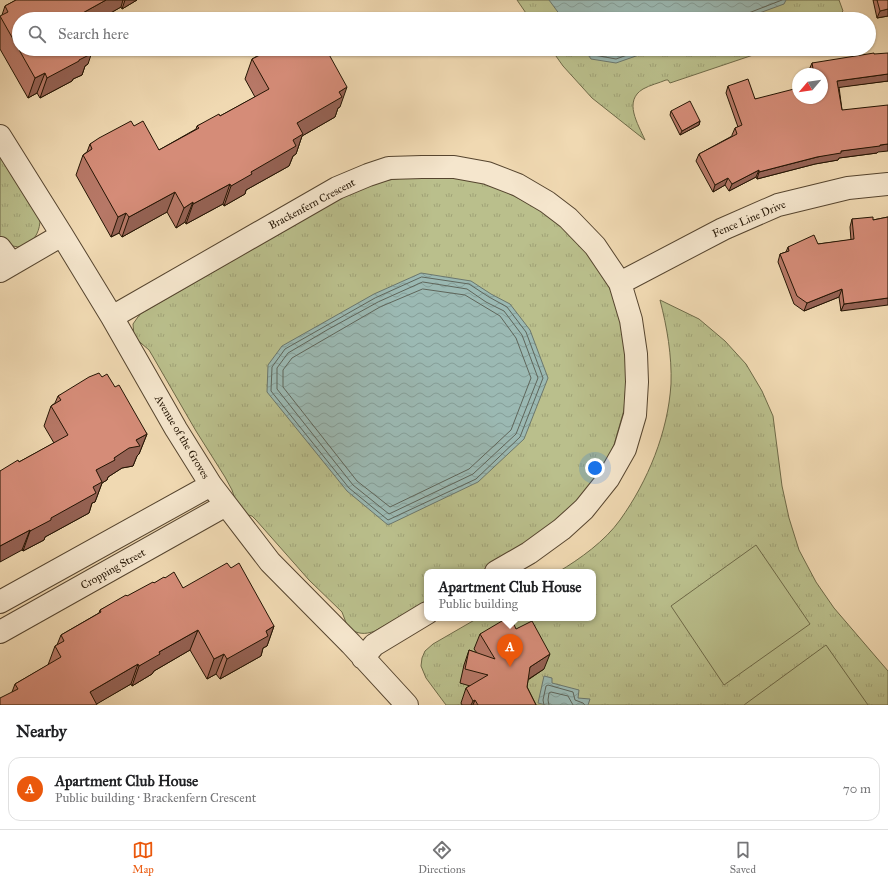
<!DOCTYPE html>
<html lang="en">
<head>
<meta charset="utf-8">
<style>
  :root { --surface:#fff; --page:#f6f6f6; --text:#202124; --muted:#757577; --line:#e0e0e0; --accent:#ea580c }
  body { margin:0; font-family:"IM FELL Great Primer",serif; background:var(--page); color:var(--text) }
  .compass { position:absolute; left:792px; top:68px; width:36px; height:36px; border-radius:50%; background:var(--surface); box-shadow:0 1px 3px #0004; rotate:241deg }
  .you { position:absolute; left:595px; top:468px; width:14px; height:14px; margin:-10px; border:3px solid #fff; border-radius:50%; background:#1a73e8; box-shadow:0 0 0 6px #1a73e833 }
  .badge { display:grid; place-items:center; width:26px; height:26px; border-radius:50%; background:var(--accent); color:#fff; font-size:13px; font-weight:700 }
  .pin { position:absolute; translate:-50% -33px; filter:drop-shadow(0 1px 2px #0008) }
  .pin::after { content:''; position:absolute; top:21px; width:14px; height:12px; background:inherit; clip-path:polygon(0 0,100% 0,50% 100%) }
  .popup { position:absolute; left:424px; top:569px; width:172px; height:52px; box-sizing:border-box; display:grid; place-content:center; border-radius:8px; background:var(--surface); filter:drop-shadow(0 1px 3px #0005); font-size:13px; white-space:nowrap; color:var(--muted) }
  .popup b { font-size:15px; color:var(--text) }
  .popup::after { content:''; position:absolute; left:50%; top:100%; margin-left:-8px; border:8px solid transparent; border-top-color:var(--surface) }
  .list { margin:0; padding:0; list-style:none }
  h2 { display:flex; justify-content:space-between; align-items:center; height:52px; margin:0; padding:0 16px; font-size:17px }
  h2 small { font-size:13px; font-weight:400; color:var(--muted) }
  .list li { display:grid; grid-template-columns:26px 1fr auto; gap:12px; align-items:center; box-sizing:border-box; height:64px; margin:0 8px 8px; padding:0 8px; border:1px solid var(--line); border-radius:12px }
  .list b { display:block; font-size:15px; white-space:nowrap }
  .list p { margin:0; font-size:13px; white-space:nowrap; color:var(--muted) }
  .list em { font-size:13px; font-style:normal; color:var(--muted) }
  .icon { flex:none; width:22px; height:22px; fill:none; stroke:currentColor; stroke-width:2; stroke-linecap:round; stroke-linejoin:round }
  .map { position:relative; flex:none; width:888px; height:705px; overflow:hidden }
  .search { position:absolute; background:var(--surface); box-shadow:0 1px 3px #0004; left:12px; right:12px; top:12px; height:44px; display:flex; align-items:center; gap:10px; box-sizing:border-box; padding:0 14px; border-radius:22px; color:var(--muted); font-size:15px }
  .sheet { height:124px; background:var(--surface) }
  nav { display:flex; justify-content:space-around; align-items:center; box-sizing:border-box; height:56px; border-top:1px solid var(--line); background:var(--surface); font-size:11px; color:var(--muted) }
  nav a { display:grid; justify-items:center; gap:2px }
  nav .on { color:var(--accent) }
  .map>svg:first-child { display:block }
  .park { fill:url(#park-tufts); stroke:#6e6a48 }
  .pitch { fill:#babf8c; stroke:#6e6a48 }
  .water { fill:url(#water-waves); stroke:#6b776d }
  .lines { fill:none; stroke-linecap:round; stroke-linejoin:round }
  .shore { stroke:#5f665b; stroke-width:1 }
  .minor-casing { stroke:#56452f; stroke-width:24 }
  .minor { stroke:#f5e6cd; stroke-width:22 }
  .wall { fill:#b77867; stroke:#231403 }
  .shaded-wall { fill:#956254; stroke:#231403 }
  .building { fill:#d58c78; stroke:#231403 }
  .labels { text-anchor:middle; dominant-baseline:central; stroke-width:3; stroke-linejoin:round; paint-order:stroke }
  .street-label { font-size:11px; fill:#231403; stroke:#f5e6cd }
</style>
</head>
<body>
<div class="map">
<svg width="888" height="705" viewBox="0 0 888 705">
  <defs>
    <pattern id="park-tufts" width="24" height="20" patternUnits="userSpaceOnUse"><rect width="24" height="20" fill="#babf8c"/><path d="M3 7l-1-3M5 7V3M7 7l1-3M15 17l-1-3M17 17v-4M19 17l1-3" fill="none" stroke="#a0a377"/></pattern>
    <pattern id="water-waves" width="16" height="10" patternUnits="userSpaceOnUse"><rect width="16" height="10" fill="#9bb9b3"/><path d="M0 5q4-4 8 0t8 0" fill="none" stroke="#859e98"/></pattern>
  </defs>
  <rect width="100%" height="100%" fill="#f0d9b2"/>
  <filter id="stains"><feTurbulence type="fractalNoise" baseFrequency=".005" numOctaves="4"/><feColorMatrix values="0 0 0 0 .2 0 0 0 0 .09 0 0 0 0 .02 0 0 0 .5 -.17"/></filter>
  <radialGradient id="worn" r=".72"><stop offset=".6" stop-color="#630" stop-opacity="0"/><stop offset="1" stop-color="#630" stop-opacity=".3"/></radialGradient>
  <path class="park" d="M517,0H839L843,11L841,13L844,19H530Z
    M551,49H771L670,83L668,80H666C659,83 650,85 643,89C623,101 638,124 645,140L592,98L563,66Z
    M0,153L40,218C41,242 18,258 0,237Z
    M460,177L496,187L536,207L564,228L588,255L608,284L616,304L621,321L628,358L624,410L614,445L606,462L596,479L565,515L510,553L480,572H427V601L375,631C364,635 358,634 348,628L342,612L309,580L256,520L252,516L244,514L235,499L232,490L225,477L196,431L152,355L149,350L134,337L133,324L140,314L340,199C352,192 366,186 380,182C406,175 434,178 460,177Z
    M660,300L699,319L725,341L746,364L762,391L773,416L782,486L789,518L799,550L816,582L834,608L888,671V705H446L426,678L421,666L422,658L425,651L433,644L478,618H593V572H558C580,559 605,541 620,520C648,481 668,432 671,384C672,356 667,327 660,300Z"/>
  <path class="pitch" d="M756,545L810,624L724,685L671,606Z
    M826,645L868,705H744Z"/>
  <path class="water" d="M549,0H786L784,4L743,19H563Z
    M584,49H656L616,63L591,59Z
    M421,273L471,281L491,294L510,304L530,330L548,378L524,439L478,482L388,525L347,491L267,392L268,365L282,346L374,294Z
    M544,676L552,678V683L579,690L578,698L590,699L588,705H546L538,703Z"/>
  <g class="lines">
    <path class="shore" d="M744,19V16L746,14L782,0
      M589,49L594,55L616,59L644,49
      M422,277L469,284L489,297L507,307L526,332L543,378L520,437L476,479L388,520L349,488L271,391L272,367L285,349L375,298Z
      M423,282L467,289L486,302L504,311L522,335L538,378L516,434L473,474L389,514L353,485L277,389V368L288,353L327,330L378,302Z
      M423,289L465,295L500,316L516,338L531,378L511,430L469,469L390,507L357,481L283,387V370L292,358L380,307Z
      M544,705L543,700L546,686L548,685L573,692L575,700L583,703L585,705
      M549,705L548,700L549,693L551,692L568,696L573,705"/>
    <defs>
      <path id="minor" d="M0,136L62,235L112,317L176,429L211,485L270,562L351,644L407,705
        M0,248L12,264
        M0,271L62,235
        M620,283L723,229L778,205L848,188L888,184
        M112,317L337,188L368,175L389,168L422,167H454L487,173L518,185L547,202L568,218L595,246L620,283L631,320L636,354L637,382L635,415L625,449L608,479L584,509L562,529L529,553L496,572
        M0,602L211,485
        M0,632L226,505
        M363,658L374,645L427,613"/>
    </defs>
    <use href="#minor" class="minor-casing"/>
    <use href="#minor" class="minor"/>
  </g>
  <path class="wall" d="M16,0H137L122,9L121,7L100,19H19L88,64L85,66L82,75L73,79L72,81L40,98L37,93L28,98L0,49V17L2,15L5,6Z
    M873,0H888V16L877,18Z
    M259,49L340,107L338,108L335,117L302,136L296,154L293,156L289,166L246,190L245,194L224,206L223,204L186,224L185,222L176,228L167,212L122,237L119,233L111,237L76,175L83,155L87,152L90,144L134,126L159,150L196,129L197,126L220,116L255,97L245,79L252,59L256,57Z
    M812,63L888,81L839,87L842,110L878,152L877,153L839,158L838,160L815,164L757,179L756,177L729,191L725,185L713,192L696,161L699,154L732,136V135L735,128L738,127L726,93L728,86L755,99L822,98V74H810L809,70Z
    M671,111L700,121L699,125L680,135L670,115Z
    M888,217L841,311L839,297L804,311L794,304L778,262L780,254L786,252L788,247L818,244L851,240L850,227L852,219L873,220Z
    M102,377L115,387L147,434L139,454L137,456L133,466L122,468L108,477L107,480L102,483L95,502L92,503L89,513L45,537L44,540L23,551L22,550L19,462L54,443L44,426L51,406L55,403L58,396Z
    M165,578L183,588L274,626L267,646L263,648L261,656L220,679L216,674L207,679L190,650L154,671L152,674L132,686L131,684L96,704L12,692L15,684L48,665L55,646L57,645L61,635L99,613L100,610Z
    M516,629L544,669L528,680L527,687L536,705H462L461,703L466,688L470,686L460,683L464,665L469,650L477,653L474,649L480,634Z"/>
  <path class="shaded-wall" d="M106,0H123L121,7L100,19H78L79,15Z
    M125,0H137L122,9Z
    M888,9V16L877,18L880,11Z
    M86,49H93L88,64L85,66L82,75L73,79L72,81L40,98L47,78Z
    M45,73L37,93L28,98L35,78Z
    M888,74V81L835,88L837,81Z
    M347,87L340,107L338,108L335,117L302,136L296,154L293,156L289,166L246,190L245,194L224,206L231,186L251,172L297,123L339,92Z
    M700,121L699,125L680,135L682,131Z
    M888,144V151L878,152L877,153L839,158L838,160L815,164L757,179L759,172L841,151Z
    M759,170L756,177L729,191L732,184Z
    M728,178L725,185L713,192L715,185Z
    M230,184L223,204L186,224L193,204Z
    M175,192L167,212L122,237L129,217Z
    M193,202L185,222L176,228L184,208Z
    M126,213L119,233L111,237L118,217Z
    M842,289L839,297L804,311L807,303Z
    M888,298V305L841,311L844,304Z
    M147,434L139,454L137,456L133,466L122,468L108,477L107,480L102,483L95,502L92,503L89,513L45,537L44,540L23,551L30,531L51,518L96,470L114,458L136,440Z
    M30,530L22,550L0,562V546Z
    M274,626L267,646L263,648L261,656L220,679L227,659L266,631Z
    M198,630L190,650L154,671L152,674L132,686L139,666L159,652Z
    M224,654L216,674L207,679L214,659Z
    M550,654L544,669L524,682L530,667Z
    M138,664L131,684L95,705L90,692Z
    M475,700L473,705H471L473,701Z"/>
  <path class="building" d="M16,0H106L79,15L81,19H19V49H86L89,55L79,60V61L47,78L45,73L35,78L0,16L8,12L5,6Z
    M877,0H888V9L880,11Z
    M259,49H326L347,87L339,92L342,97L297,123L303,134L293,140L296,146L251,172L252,174L231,186L230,184L193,204V202L184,208L175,192L129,217L126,213L118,217L83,155L92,149L90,144L99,138L131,121L134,126L143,121L159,150L199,128L197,126L219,114L220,116L269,89L252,59L262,54Z
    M874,53V54L888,53V74L837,81L842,110L888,105V144L880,145V146L841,151V153L817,157L759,172V170L732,184L728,178L715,185L699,154L737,134L735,128L742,125L728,86L748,79L755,99L798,88V98H822V74H814L812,63Z
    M690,101L700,121L682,131L671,111Z
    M873,217V220L888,217V298L844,304L842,289L807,303L797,296L780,254L789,251L788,247L814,235L818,244L854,239L852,219Z
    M99,373L102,377L107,374L115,387L119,385L147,434L136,440L140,446L129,448L114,458L115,460L96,470L102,482L93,487L96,493L51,518V520L30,531V530L0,546V471L18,460L19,462L68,435L51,406L61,400L58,396L89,377Z
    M227,563L231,568L239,563L274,626L266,631L268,636L227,659L224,654L214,659L198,630L159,652L160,654L139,666L138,664L90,692L97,705H0V698L18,689L15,684L61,657L55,646L64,641L61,635L101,612L100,610L126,595L127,596L153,582L154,583L164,577L165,578L174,572L183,588Z
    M507,618H511L516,629L532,621L550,654L530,667L527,687L536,705H478L475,700L473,701L466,688L488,675L465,669L469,650L495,659L480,634Z"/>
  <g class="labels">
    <g class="street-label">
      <text transform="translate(312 204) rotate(-28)">Brackenfern Crescent</text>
      <text transform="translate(749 219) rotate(-23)">Fence Line Drive</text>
      <text transform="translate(182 437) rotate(59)">Avenue of the Groves</text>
      <text transform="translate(113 569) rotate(-29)">Cropping Street</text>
    </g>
  </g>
  <rect width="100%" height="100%" filter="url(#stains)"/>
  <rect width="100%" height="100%" fill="url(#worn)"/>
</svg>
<svg class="compass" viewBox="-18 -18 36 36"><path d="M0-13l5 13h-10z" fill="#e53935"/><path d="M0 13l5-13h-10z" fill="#757577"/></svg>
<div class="you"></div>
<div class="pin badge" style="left:510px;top:667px">A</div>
<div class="popup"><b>Apartment Club House</b>Public building</div>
<div class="search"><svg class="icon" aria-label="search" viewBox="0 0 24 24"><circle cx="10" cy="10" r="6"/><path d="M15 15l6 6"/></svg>Search here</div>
</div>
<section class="sheet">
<h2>Nearby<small></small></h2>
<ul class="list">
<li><span class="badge">A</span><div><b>Apartment Club House</b><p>Public building · Brackenfern Crescent</p></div><em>70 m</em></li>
</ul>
</section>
<nav>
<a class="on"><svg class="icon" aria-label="map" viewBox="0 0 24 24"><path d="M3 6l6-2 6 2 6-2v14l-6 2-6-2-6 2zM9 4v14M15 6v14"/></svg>Map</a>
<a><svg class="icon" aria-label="directions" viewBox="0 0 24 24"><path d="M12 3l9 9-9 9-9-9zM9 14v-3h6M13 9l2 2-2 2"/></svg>Directions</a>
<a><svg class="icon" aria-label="saved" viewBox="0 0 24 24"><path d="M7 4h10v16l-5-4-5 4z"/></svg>Saved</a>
</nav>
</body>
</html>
